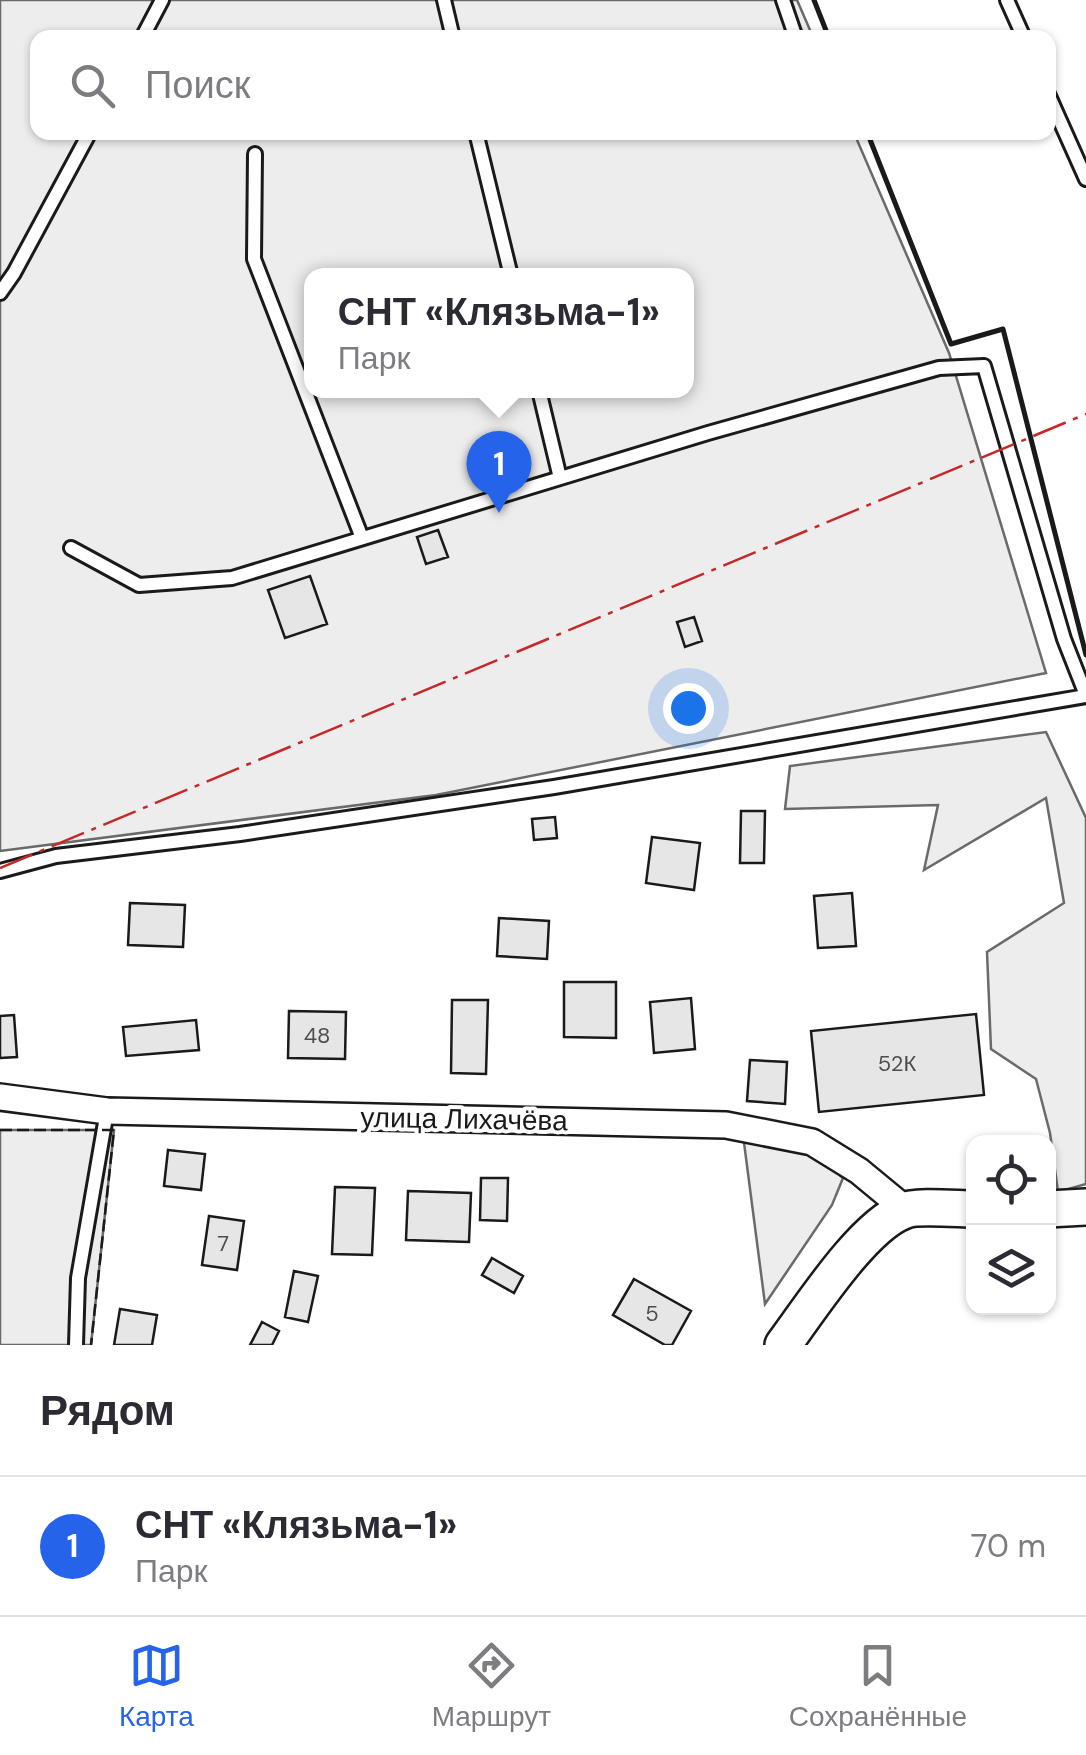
<!DOCTYPE html>
<html lang="ru">
<head>
<meta charset="utf-8">
<style>
  :root { --surface:#fff; --page:#f7f7f7; --text:#2b2b33; --muted:#7c7c81; --line:#e1e1e2; --accent:#2563eb }
  body { margin:0; font-family:"DM Sans",sans-serif; background:var(--page); color:var(--text) }
  .controls { position:absolute; right:30px; bottom:30px; display:grid; overflow:hidden; border-radius:20px; box-shadow:0 2px 8px #0004 }
  .controls button { width:90px; height:90px; display:grid; place-items:center; padding:0; border:0; border-bottom:2px solid var(--line); background:var(--surface); color:var(--text); font:50px sans-serif }
  .you { position:absolute; left:688px; top:708px; width:35px; height:35px; margin:-25px; border:8px solid #fff; border-radius:50%; background:#1a73e8; box-shadow:0 0 0 15px #1a73e833 }
  .badge { display:grid; place-items:center; width:65px; height:65px; border-radius:50%; background:var(--accent); color:#fff; font-size:32px; font-weight:700 }
  .pin { position:absolute; translate:-50% -82px; filter:drop-shadow(0 2px 5px #0008) }
  .pin::after { content:''; position:absolute; top:52px; width:35px; height:30px; background:inherit; clip-path:polygon(0 0,100% 0,50% 100%) }
  .popup { position:absolute; left:304px; top:268px; width:390px; height:130px; box-sizing:border-box; display:grid; place-content:center; border-radius:20px; background:var(--surface); filter:drop-shadow(0 2px 8px #0005); font-size:32px; white-space:nowrap; color:var(--muted) }
  .popup b { font-size:38px; color:var(--text) }
  .popup::after { content:''; position:absolute; left:50%; top:100%; margin-left:-20px; border:20px solid transparent; border-top-color:var(--surface) }
  .list { margin:0; padding:0; list-style:none }
  h2 { display:flex; justify-content:space-between; align-items:center; height:130px; margin:0; padding:0 40px; font-size:42px }
  h2 small { font-size:32px; font-weight:400; color:var(--muted) }
  .list li { display:grid; grid-template-columns:65px 1fr auto; gap:30px; align-items:center; box-sizing:border-box; height:140px; padding:0 40px; border-top:2px solid var(--line) }
  .list b { display:block; font-size:38px; white-space:nowrap }
  .list p { margin:0; font-size:32px; white-space:nowrap; color:var(--muted) }
  .list em { font-size:32px; font-style:normal; color:var(--muted) }
  .icon { flex:none; width:55px; height:55px; fill:none; stroke:currentColor; stroke-width:2; stroke-linecap:round; stroke-linejoin:round }
  .map { position:relative; flex:none; width:1086px; height:1345px; overflow:hidden }
  .search { position:absolute; background:var(--surface); box-shadow:0 2px 8px #0004; left:30px; right:30px; top:30px; height:110px; display:flex; align-items:center; gap:25px; box-sizing:border-box; padding:0 35px; border-radius:20px; color:var(--muted); font-size:38px }
  .sheet { height:270px; background:var(--surface) }
  nav { display:flex; justify-content:space-around; align-items:center; box-sizing:border-box; height:140px; border-top:2px solid var(--line); background:var(--surface); font-size:28px; color:var(--muted) }
  nav a { display:grid; justify-items:center; gap:5px }
  nav .on { color:var(--accent) }
  .map>svg:first-child { display:block }
  .built { fill:#ededed; stroke:#6a6a6a; stroke-width:2.5; fill-rule:evenodd }
  .building { fill:#e6e6e6; stroke:#1a1a1a; stroke-width:2.5 }
  .lines { fill:none; stroke-linecap:round; stroke-linejoin:round }
  .lane-casing { stroke:#1a1a1a; stroke-width:18 }
  .street-casing { stroke:#1a1a1a; stroke-width:30 }
  .secondary-casing { stroke:#1a1a1a; stroke-width:40 }
  .lane { stroke:#fff; stroke-width:12 }
  .street { stroke:#fff; stroke-width:25 }
  .secondary { stroke:#fff; stroke-width:35 }
  .fence { stroke:#1a1a1a; stroke-width:2.5; stroke-dasharray:12 5; stroke-linecap:butt }
  .wall { stroke:#1a1a1a; stroke-width:5 }
  .power { stroke:#c62828; stroke-width:2.5; stroke-dasharray:35 8 5 8; stroke-linecap:butt }
  .labels { text-anchor:middle; dominant-baseline:central; stroke-width:8; stroke-linejoin:round; paint-order:stroke }
  .number-label { font-size:22px; fill:#4d4d4d }
  .street-label { font-size:28px; fill:#1a1a1a; stroke:#fff }
</style>
</head>
<body>
<div class="map">
<svg width="1086" height="1345" viewBox="0 0 1086 1345">
  <rect width="100%" height="100%" fill="#fff"/>
  <path class="built" d="M0,0H797L813,37L38,38V132L854,133L949,353L1046,673L436,795L0,851ZM312,276H686V390H312Z
    M1046,732L1086,818V1184L1058,1192L1050,1133L1036,1079L991,1049L987,952L1064,903L1046,798L924,870L938,805L785,809L790,766Z
    M0,1130H114L91,1345H0Z
    M743,1135L817,1154L843,1178L832,1205L765,1304Z"/>
  <path class="building" d="M438,530L448,557L426,564L417,537Z
    M310,576L327,624L285,638L268,590Z
    M694,617L702,641L685,647L677,622Z
    M741,811H765L764,863H740Z
    M555,817L557,838L534,840L532,819Z
    M652,837L700,843L694,890L646,883Z
    M852,893L856,946L818,948L814,896Z
    M130,903L185,905L183,947L128,945Z
    M499,918L549,921L547,959L497,956Z
    M564,982H616V1038L564,1037Z
    M691,998L695,1049L654,1053L650,1002Z
    M452,1000H488L486,1074L451,1073Z
    M289,1011L346,1012L345,1059L288,1058Z
    M976,1014L984,1095L819,1112L811,1031Z
    M14,1015L17,1057L0,1058V1016Z
    M196,1020L199,1050L126,1056L123,1027Z
    M750,1060L787,1062L785,1104L747,1101Z
    M168,1150L205,1154L201,1190L164,1186Z
    M481,1178H508L507,1221L480,1220Z
    M335,1187L375,1188L372,1255L332,1254Z
    M408,1191L471,1193L469,1242L406,1240Z
    M209,1216L244,1221L237,1270L202,1265Z
    M492,1258L523,1276L514,1293L482,1275Z
    M294,1271L318,1276L308,1322L285,1317Z
    M634,1279L691,1311L672,1345H665L613,1315Z
    M120,1309L157,1315L152,1345H114Z
    M262,1322L279,1331L272,1345H250Z"/>
  <g class="lines">
    <defs>
      <path id="lane" d="M444,0L453,38
        M783,0L796,38
        M1007,0L1024,38
        M142,38L162,0
        M1048,94L1086,179
        M476,132L511,276
        M255,154L254,259L362,538
        M0,293L14,273L90,132
        M539,390L560,478
        M71,548L139,585L232,578L708,433L939,368L984,366L1064,639L1086,695
        M0,871L56,856L240,834L554,787L1086,696
        M76,1345L78,1278L107,1111"/>
      <path id="street" d="M0,1097L107,1111L726,1125L812,1142L859,1171L905,1209"/>
      <path id="secondary" d="M1048,1209L1086,1207
        M783,1345C810,1309 862,1227 903,1211C915,1205 958,1209 974,1209"/>
    </defs>
    <use href="#lane" class="lane-casing"/>
    <use href="#street" class="street-casing"/>
    <use href="#secondary" class="secondary-casing"/>
    <use href="#lane" class="lane"/>
    <use href="#street" class="street"/>
    <use href="#secondary" class="secondary"/>
    <path class="fence" d="M0,1130H114L91,1345"/>
    <path class="wall" d="M814,0L829,38
      M867,132L951,344L1003,329L1086,655"/>
    <path class="power" d="M0,868L1086,414"/>
  </g>
  <g class="labels">
    <g class="number-label">
      <text x="317" y="1035">48</text>
      <text x="897" y="1063">52К</text>
      <text x="223" y="1243">7</text>
      <text x="652" y="1313">5</text>
    </g>
    <g class="street-label">
      <text transform="translate(464 1119) rotate(1)">улица Лихачёва</text>
    </g>
  </g>
</svg>
<div class="controls">
<button><svg class="icon" aria-label="locate" viewBox="0 0 24 24"><circle cx="12" cy="12" r="6"/><path d="M12 2v4M12 18v4M2 12h4M18 12h4"/></svg></button>
<button><svg class="icon" aria-label="layers" viewBox="0 0 24 24"><path d="M12 4l9 5-9 5-9-5zM3 14l9 5 9-5"/></svg></button>
</div>
<div class="you"></div>
<div class="pin badge" style="left:499px;top:513px">1</div>
<div class="popup"><b>СНТ «Клязьма-1»</b>Парк</div>
<div class="search"><svg class="icon" aria-label="search" viewBox="0 0 24 24"><circle cx="10" cy="10" r="6"/><path d="M15 15l6 6"/></svg>Поиск</div>
</div>
<section class="sheet">
<h2>Рядом<small></small></h2>
<ul class="list">
<li><span class="badge">1</span><div><b>СНТ «Клязьма-1»</b><p>Парк</p></div><em>70 m</em></li>
</ul>
</section>
<nav>
<a class="on"><svg class="icon" aria-label="map" viewBox="0 0 24 24"><path d="M3 6l6-2 6 2 6-2v14l-6 2-6-2-6 2zM9 4v14M15 6v14"/></svg>Карта</a>
<a><svg class="icon" aria-label="directions" viewBox="0 0 24 24"><path d="M12 3l9 9-9 9-9-9zM9 14v-3h6M13 9l2 2-2 2"/></svg>Маршрут</a>
<a><svg class="icon" aria-label="saved" viewBox="0 0 24 24"><path d="M7 4h10v16l-5-4-5 4z"/></svg>Сохранённые</a>
</nav>
</body>
</html>
